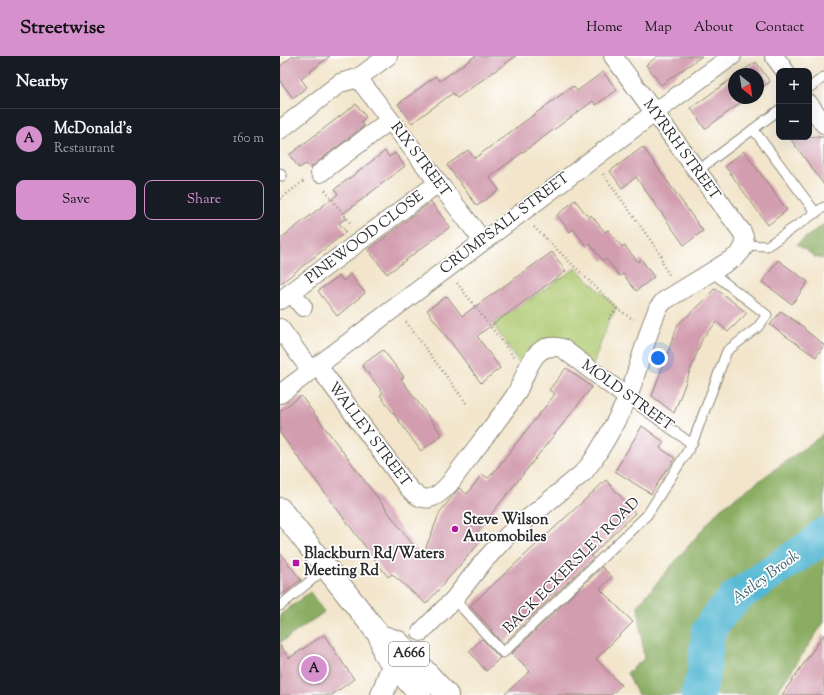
<!DOCTYPE html>
<html lang="en">
<head>
<meta charset="utf-8">
<style>
  :root { --surface:#171b24; --page:#242831; --text:#f1f3f6; --muted:#9ea1a6; --line:#363941; --accent:#d690ce }
  body { margin:0; font-family:"Sorts Mill Goudy",serif; background:var(--page); color:var(--text) }
  .controls { position:absolute; right:12px; top:12px; display:grid; overflow:hidden; border-radius:8px; box-shadow:0 4px 16px #0002 }
  .controls button { width:36px; height:36px; display:grid; place-items:center; padding:0; border:0; border-bottom:1px solid var(--line); background:var(--surface); color:var(--text); font:20px sans-serif }
  .compass { position:absolute; left:448px; top:12px; width:36px; height:36px; border-radius:50%; background:var(--surface); box-shadow:0 4px 16px #0002; rotate:150deg }
  .you { position:absolute; left:378px; top:302px; width:14px; height:14px; margin:-10px; border:3px solid #fff; border-radius:50%; background:#1a73e8; box-shadow:0 0 0 6px #1a73e833 }
  .badge { display:grid; place-items:center; width:26px; height:26px; border-radius:50%; background:var(--accent); color:#111; font-size:13px; font-weight:700 }
  .pin { position:absolute; translate:-50% -50%; border:2px solid #fff; box-shadow:0 1px 4px #0006 }
  .list { margin:0; padding:0; list-style:none }
  h2 { display:flex; justify-content:space-between; align-items:center; height:52px; margin:0; padding:0 16px; font-size:17px }
  h2 small { font-size:13px; font-weight:400; color:var(--muted) }
  .list li { display:grid; grid-template-columns:26px 1fr auto; gap:12px; align-items:center; box-sizing:border-box; height:60px; padding:0 16px; border-top:1px solid var(--line) }
  .list b { display:block; font-size:15px; white-space:nowrap }
  .list p { margin:0; font-size:13px; white-space:nowrap; color:var(--muted) }
  .list em { font-size:13px; font-style:normal; color:var(--muted) }
  .actions { display:flex; gap:8px; padding:12px 16px }
  .actions a { flex:1; padding:9px 0; border:1px solid var(--accent); border-radius:8px; text-align:center; font-size:14px; color:var(--accent) }
  .actions .main { background:var(--accent); color:#111 }
  .map { position:relative; flex:none; width:544px; height:639px; overflow:hidden }
  header { display:flex; align-items:center; gap:24px; box-sizing:border-box; height:56px; padding:0 20px; background:var(--accent); color:#111 }
  header strong { font-size:19px }
  nav { display:flex; gap:22px; margin-inline-start:auto; font-size:14px }
  main { display:flex }
  aside { flex:1; background:var(--surface) }
  .map>svg:first-child { display:block }
  .green { fill:#adc970; stroke:#6c7a4e }
  .forest { fill:#8aad62; stroke:#5a6c46 }
  .lines { fill:none; stroke-linecap:round; stroke-linejoin:round }
  .river { stroke:#54b8d3; stroke-width:34 }
  .building { fill:#d29daf }
  .service-casing { stroke:#8e887b; stroke-width:11 }
  .minor-casing { stroke:#8e887b; stroke-width:20 }
  .tertiary-casing { stroke:#8e887b; stroke-width:24 }
  .trunk-casing { stroke:#8e887b; stroke-width:24 }
  .path { stroke:#8e887b; stroke-width:2.5; stroke-dasharray:1 3; stroke-linecap:butt }
  .service { stroke:#fff; stroke-width:9 }
  .minor { stroke:#fff; stroke-width:18 }
  .tertiary { stroke:#fff; stroke-width:22 }
  .trunk { stroke:#fff; stroke-width:22 }
  .poi-dot { fill:#b5179e; stroke:#fff; stroke-width:1.5 }
  .labels { text-anchor:middle; dominant-baseline:central; stroke-width:3.5; stroke-linejoin:round; paint-order:stroke }
  .shield { fill:#fff; stroke:#6b6b6b; stroke-width:1 }
  .shield-label { font-size:14px; font-weight:bold; fill:#2b2b2b }
  .street-label { font-size:15px; fill:#2b2b2b; stroke:#fff }
  .poi-label { font-size:15px; font-weight:bold; fill:#2b2b2b; stroke:#fff; text-anchor:start }
  .water-label { font-size:16px; font-style:italic; fill:#3b636e; stroke:#fff }
</style>
</head>
<body>
<header>
<strong>Streetwise</strong>
<nav><a>Home</a><a>Map</a><a>About</a><a>Contact</a></nav>
</header>
<main>
<aside>
<h2>Nearby<small></small></h2>
<ul class="list">
<li><span class="badge">A</span><div><b>McDonald's</b><p>Restaurant</p></div><em>160 m</em></li>
</ul>
<div class="actions"><a class="main">Save</a><a>Share</a></div>
</aside>
<div class="map">
<svg width="544" height="639" viewBox="0 0 544 639">
  <rect width="100%" height="100%" fill="#fff"/>
  <filter id="ink" filterUnits="userSpaceOnUse"><feTurbulence type="fractalNoise" baseFrequency=".025" numOctaves="2"/><feDisplacementMap in="SourceGraphic" scale="8" xChannelSelector="R" yChannelSelector="G"/><feConvolveMatrix kernelMatrix="1 2 1 2 8 2 1 2 1" color-interpolation-filters="sRGB"/></filter>
  <filter id="wash" filterUnits="userSpaceOnUse"><feTurbulence type="fractalNoise" baseFrequency=".012" numOctaves="4" result="noise"/><feDisplacementMap in="SourceGraphic" scale="16" xChannelSelector="R" yChannelSelector="G"/><feGaussianBlur stdDeviation="0.9" result="paint"/><feColorMatrix in="noise" values="0 0 0 0 0 0 0 0 0 0 0 0 0 0 0 0 0 1.4 0 .05"/><feComposite in="paint" operator="in"/></filter>
  <g filter="url(#wash)">
    <rect width="100%" height="100%" fill="#f2e5cb"/>
    <path class="green" d="M296,212L337,252L329,264L311,314L266,291L246,317L213,268Z"/>
    <path class="forest" d="M544,168V199L542,203L535,201L517,188Z
      M544,376V566L495,639H358L347,617L364,603L358,549L440,453L541,380Z
      M30,536L44,556L0,587V559Z"/>
    <g class="lines">
      <path class="river" d="M418,639L424,616L428,576L437,561L457,540L534,488L544,478"/>
    </g>
    <g id="blocks">
      <path class="building" d="M13,0H50L21,23L27,31L13,42L0,25V10Z
        M195,0H236L177,42L173,37L132,67L118,48L156,20L160,25Z
        M378,0H422L381,29L366,9Z
        M476,6L490,26L478,34V18H458Z
        M323,16L337,34L316,49L313,45L209,121L219,134L197,150L167,109L188,94L195,102L293,30L297,35Z
        M454,21V42H467L425,73L411,52Z
        M76,48L86,61L81,66L84,70L30,112L26,108L19,112L9,99Z
        M509,81H544V129L526,104Z
        M363,91L423,175L404,189L356,121L342,132L330,115Z
        M105,95L109,101L115,97L125,110L63,158L66,162L59,167L66,176L0,228V183L58,138L55,133Z
        M464,95L507,154L488,169L445,110Z
        M295,144L309,162L311,159L325,176L328,174L342,191L344,189L358,206L361,203L374,221L356,235L343,218L340,220L326,203L323,205L310,188L307,191L293,173L290,176L277,159Z
        M151,146L170,171L107,218L88,194Z
        M272,196L286,215L197,280L220,312L201,327L147,254L167,240L182,260Z
        M498,204L528,226L512,248L482,226Z
        M70,218L85,237L57,260L38,235L59,220L63,225Z
        M435,232L467,257L448,276L437,266L423,281L394,357L372,340L398,268L421,248Z
        M501,255L525,272L524,273L544,289L536,301L490,269Z
        M103,294L124,321L121,323L162,379L141,395L100,339L103,337L82,309Z
        M286,312L312,331L194,480L201,485L146,548L112,518L108,521L0,377V355L21,340L142,501L160,456L179,432L187,438L202,418L208,422L213,417L275,338L269,334Z
        M362,370L384,386L380,392L395,402L387,414H386L371,438L335,415Z
        M326,424L355,457L311,500L313,502L223,588L211,575L212,574L190,550Z
        M0,497L21,524L0,540Z
        M322,511L332,521L320,533L353,566L316,603L341,629L331,639H224L250,615L232,597Z
        M544,578V639H502Z
        M44,579L74,623L52,639H0V589L9,602Z
        M202,583L220,602L206,615L189,595Z"/>
    </g>
  </g>
  <g filter="url(#ink)">
    <use href="#blocks" fill-opacity="0" stroke="#8e887b" stroke-width="1"/>
    <g class="lines">
      <defs>
        <path id="service" d="M529,32L544,21
          M473,73L536,157
          M417,115L499,54
          M0,117L2,120
          M465,189L487,190L544,151
          M348,342L412,388
          M174,543L223,597L367,459L412,388L447,295L477,272L487,259L430,215
          M0,550L46,512"/>
        <path id="minor" d="M494,0L505,15
          M78,22L203,185
          M529,48L544,68
          M0,74L60,27L78,22L108,0
          M40,117L110,64
          M12,237L23,251
          M1,244L158,127
          M0,272L31,315
          M38,310L127,430C143,450 155,444 170,427C191,398 214,370 234,341C243,328 247,306 259,296C266,290 274,290 282,292L348,342
          M0,338L374,57L452,0
          M141,576L174,543L203,506L227,480L304,416L314,403L329,378L348,342L371,270L378,252L384,245L457,200C465,192 467,186 462,176L333,0"/>
        <path id="tertiary" d="M102,639L113,609"/>
        <path id="trunk" d="M0,453L100,580L104,597L140,639
          M100,580L118,586L167,639"/>
      </defs>
      <use href="#service" class="service-casing"/>
      <use href="#minor" class="minor-casing"/>
      <use href="#tertiary" class="tertiary-casing"/>
      <use href="#trunk" class="trunk-casing"/>
      <path class="path" d="M323,118L381,199L383,209L390,220
        M45,134L71,168
        M0,143L24,125
        M254,171L337,252L349,261L354,263
        M177,227L234,301
        M329,263L337,252
        M126,266L187,348"/>
      <use href="#service" class="service"/>
      <use href="#minor" class="minor"/>
      <use href="#tertiary" class="tertiary"/>
      <use href="#trunk" class="trunk"/>
    </g>
  </g>
  <g class="poi-dot">
    <circle cx="175" cy="473" r="4"/>
    <rect x="12" y="503" width="8" height="8" rx="2"/>
  </g>
  <g class="labels">
    <rect class="shield" x="109" y="586" width="40" height="24" rx="3"/>
    <g class="shield-label">
      <text x="129" y="598">A666</text>
    </g>
    <g class="street-label">
      <text transform="translate(401 94) rotate(54)">MYRRH STREET</text>
      <text transform="translate(140 104) rotate(53)">RIX STREET</text>
      <text transform="translate(225 168) rotate(-37)">CRUMPSALL STREET</text>
      <text transform="translate(85 182) rotate(-37)">PINEWOOD CLOSE</text>
      <text transform="translate(347 340) rotate(36)">MOLD STREET</text>
      <text transform="translate(89 379) rotate(53)">WALLEY STREET</text>
      <text transform="translate(292 510) rotate(-45)">BACK ECKERSLEY ROAD</text>
    </g>
    <g class="poi-label">
      <text x="183" y="464">Steve Wilson<tspan x="183" dy="17">Automobiles</tspan></text>
      <text x="24" y="498">Blackburn Rd/Waters<tspan x="24" dy="17">Meeting Rd</tspan></text>
    </g>
    <g class="water-label">
      <text transform="translate(486 522) rotate(-36)">Astley Brook</text>
    </g>
  </g>
</svg>
<div class="controls">
<button>+</button>
<button>−</button>
</div>
<svg class="compass" viewBox="-18 -18 36 36"><path d="M0-13l5 13h-10z" fill="#e53935"/><path d="M0 13l5-13h-10z" fill="#9ea1a6"/></svg>
<div class="you"></div>
<div class="pin badge" style="left:34px;top:613px">A</div>
</div>
</main>
</body>
</html>
